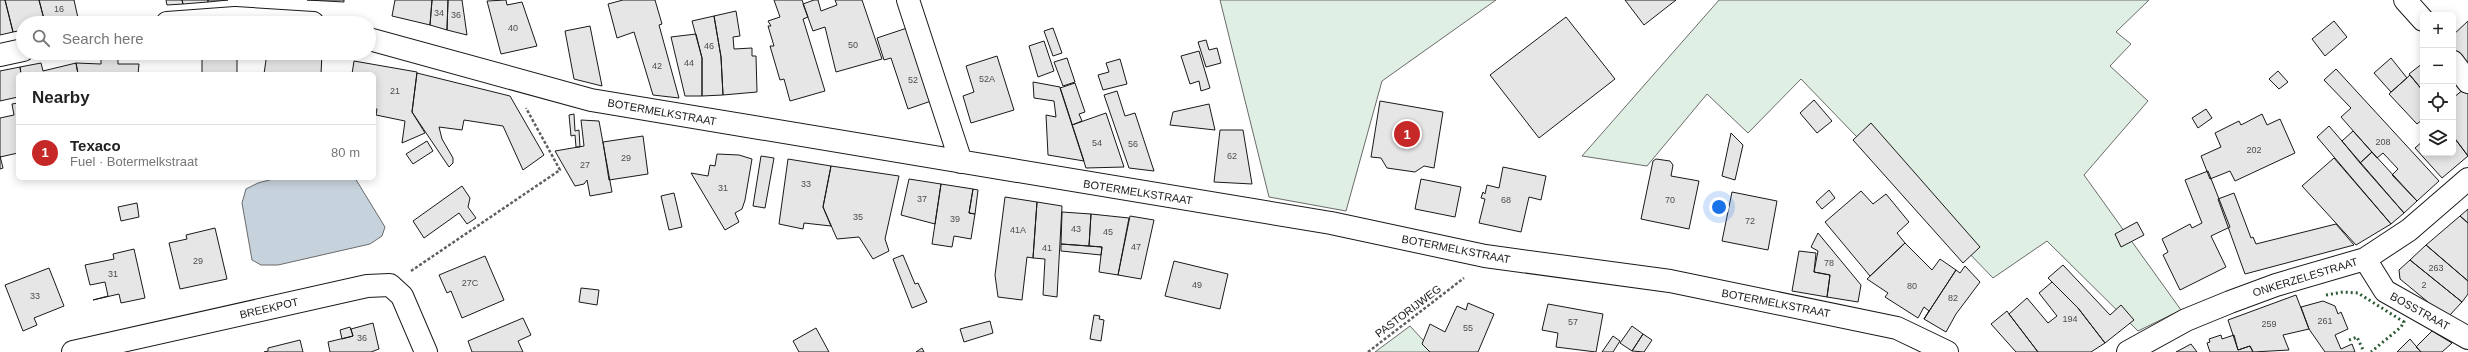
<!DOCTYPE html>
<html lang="en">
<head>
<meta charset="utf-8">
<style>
  :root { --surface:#fff; --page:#f2f2f2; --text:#222; --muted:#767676; --line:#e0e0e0; --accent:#c62828 }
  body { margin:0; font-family:Helvetica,sans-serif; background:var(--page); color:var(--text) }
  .controls { position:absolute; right:12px; top:12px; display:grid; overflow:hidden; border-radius:6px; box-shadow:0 2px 10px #0003 }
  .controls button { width:36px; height:36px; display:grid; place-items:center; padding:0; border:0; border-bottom:1px solid var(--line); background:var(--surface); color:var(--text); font:20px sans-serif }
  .you { position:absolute; left:1719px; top:207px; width:14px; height:14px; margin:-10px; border:3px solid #fff; border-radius:50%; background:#1a73e8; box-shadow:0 0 0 6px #1a73e833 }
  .badge { display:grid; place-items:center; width:26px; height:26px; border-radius:50%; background:var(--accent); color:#fff; font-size:13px; font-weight:700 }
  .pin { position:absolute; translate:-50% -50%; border:2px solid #fff; box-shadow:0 1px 4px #0006 }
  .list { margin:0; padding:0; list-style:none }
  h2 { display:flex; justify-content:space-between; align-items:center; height:52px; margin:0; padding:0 16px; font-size:17px }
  h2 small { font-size:13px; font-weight:400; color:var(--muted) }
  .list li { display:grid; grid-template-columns:26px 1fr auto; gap:12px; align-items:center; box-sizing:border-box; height:56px; padding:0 16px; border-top:1px solid var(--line) }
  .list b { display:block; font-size:15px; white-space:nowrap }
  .list p { margin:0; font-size:13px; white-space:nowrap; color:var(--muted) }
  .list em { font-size:13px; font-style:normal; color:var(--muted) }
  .icon { flex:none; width:22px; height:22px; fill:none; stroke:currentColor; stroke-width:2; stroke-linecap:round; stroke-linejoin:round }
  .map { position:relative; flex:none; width:2468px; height:352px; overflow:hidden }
  .search { position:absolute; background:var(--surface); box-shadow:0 2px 10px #0003; left:16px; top:16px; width:360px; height:44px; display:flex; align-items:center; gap:10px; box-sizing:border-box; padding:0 14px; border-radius:22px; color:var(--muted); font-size:15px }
  .panel { position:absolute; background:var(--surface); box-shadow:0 2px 10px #0003; left:16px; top:72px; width:360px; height:108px; border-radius:6px }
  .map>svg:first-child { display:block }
  .green { fill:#e0efe3; stroke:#6a6a6a }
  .water { fill:#c6d2dc; stroke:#6a6a6a }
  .building { fill:#e6e6e6; stroke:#1a1a1a }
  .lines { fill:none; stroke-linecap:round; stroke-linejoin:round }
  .minor-casing { stroke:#1a1a1a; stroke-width:24 }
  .path { stroke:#5f5f5f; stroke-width:2.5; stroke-dasharray:3 2; stroke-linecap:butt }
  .minor { stroke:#fff; stroke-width:22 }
  .hedge { stroke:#2b5a34; stroke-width:3; stroke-dasharray:2 3; stroke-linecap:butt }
  .labels { text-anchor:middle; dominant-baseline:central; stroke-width:3; stroke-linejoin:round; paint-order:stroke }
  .number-label { font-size:9px; fill:#4d4d4d }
  .street-label { font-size:11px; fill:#1a1a1a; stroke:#fff }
</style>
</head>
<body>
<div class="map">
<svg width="2468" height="352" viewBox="0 0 2468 352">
  <rect width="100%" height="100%" fill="#fff"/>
  <path class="green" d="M1220,0H1496L1382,81L1346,211L1269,197Z
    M1719,0H2149L2116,32L2131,44L2110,66L2148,101L2084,175L2181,310L2138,331L2047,241L1993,278L1801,79L1748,133L1707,94L1647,166L1582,156Z
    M1410,326L1434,352H1375Z"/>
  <path class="water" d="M277,178H355L385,227L382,236L370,244L278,265H261L252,260L242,203L246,189L258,183Z"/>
  <path class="building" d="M0,0H5L13,32L0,35Z
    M5,0H39L45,23H23V30L13,32Z
    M39,0H74L78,18L59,23H45Z
    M166,0H182L183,4L167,5Z
    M182,0H208V2L183,4Z
    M208,0H228L208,2Z
    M307,0H344V2Z
    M395,0H432L430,25L392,16Z
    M432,0H448L447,30L430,25Z
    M448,0H462L467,35L447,30Z
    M506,0L507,5L522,2L537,46L501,54L487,1Z
    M623,0H655L662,24L659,25L679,98L653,95L634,32L617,38L608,4Z
    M774,0H802L808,17L803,19L825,91L790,101L784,79L780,80L770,46H774L768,26H771L768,21L780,17Z
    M814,0H818L821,11L837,5L835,0H862L882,59L836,72L825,27L813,31L803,4Z
    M1625,0H1676L1644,25Z
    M736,11L740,36L733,37L734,49L752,48V56H756L757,92L723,95L721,57L714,16Z
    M714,16L721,57L723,95L702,96V58L692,21Z
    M1566,17L1615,79L1539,138L1490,75Z
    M2334,21L2347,37L2325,56L2312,39Z
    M2468,21V67L2453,48V35Z
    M590,26L602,86L574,79L565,31Z
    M910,27L934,100L908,109L891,58L884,60L877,38Z
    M1053,28L1062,53L1053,56L1044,31Z
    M696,34L702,58V96H685L671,37Z
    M1206,40L1209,50L1217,48L1221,63L1206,67L1198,42Z
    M1044,41L1054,71L1038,77L1029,46Z
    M1199,51L1210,88L1201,91L1199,81L1190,84L1181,56Z
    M202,53H237V74H202Z
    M267,53H322L321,74H264Z
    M101,56H118V64H139L138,74H78L76,63L101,64Z
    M997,56L1014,110L971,123L963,96L974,92L966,66Z
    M1067,58L1075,82L1063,86L1054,62Z
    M2391,58L2407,78L2391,92L2374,73Z
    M1120,59L1127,84L1103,90L1098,75L1109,72L1106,63Z
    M354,61L417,72L412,112L425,133L402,143L405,121L376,115L377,109H374V74H352Z
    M41,63L43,71L76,63L78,74H21L20,67Z
    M2423,63V91L2409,74Z
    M20,67L21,74H18V97L0,101V71Z
    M2336,69L2439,181L2417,201L2392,175L2398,169L2383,153L2377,158L2341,117L2351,108L2324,80Z
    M2278,71L2288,82L2279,89L2269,79Z
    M417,73L510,96L544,155L523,170L503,126L464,120L462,130L439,127L442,139L453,158V163L449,167L412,112Z
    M2410,75L2423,91V119L2417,124L2389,94Z
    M1033,82L1060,87L1084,161L1048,155L1046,115L1056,117L1054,101L1034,98Z
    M1075,83L1085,112L1079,114L1082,121L1072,125L1060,88Z
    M2464,89L2468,94V156L2453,136V98Z
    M1117,91L1125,116L1135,113L1154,171L1129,168L1104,95Z
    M1814,100L1832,121L1817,133L1800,113Z
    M1380,101L1443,112L1434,168L1424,166L1415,172L1387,168L1381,158L1371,157Z
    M18,103V153L0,157V118L14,115L12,104Z
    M1209,104L1215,130L1170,125L1173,112Z
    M2206,109L2212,118L2198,128L2192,118Z
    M1106,113L1124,167L1086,168L1072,125Z
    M574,114L575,131L579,130L580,147H576L575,135L571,136L569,115Z
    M2262,114L2267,125L2280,119L2295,153L2235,181L2230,171L2210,179L2201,156L2221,147L2215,133L2239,121L2241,125Z
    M581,120L599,121L612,192L590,196L587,180L584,184L575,186L555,151L584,146Z
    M1871,123L1980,247L1963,263L1853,140Z
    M2329,126L2404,213L2391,224L2317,137Z
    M1220,130H1243L1252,184L1214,182Z
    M2353,131L2372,152L2360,163L2342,141Z
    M1731,133L1743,145L1735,180L1722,176Z
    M643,136L648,174L609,180L603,142Z
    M2453,136L2468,156L2442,178L2415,148L2423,141V153H2453Z
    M427,141L433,151L413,164L406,154Z
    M2372,152L2417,201L2404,213L2360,163Z
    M717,154L739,155L752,159L745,200L742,209L735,213L739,222L725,230L691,173L708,176L710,165L715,166Z
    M0,156L3,168L0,169Z
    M761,156L774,158L765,208L753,206Z
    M2334,158L2391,224L2356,245L2302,186Z
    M788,159L831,166L823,207L831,226L804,223L803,229L779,224Z
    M1656,159L1670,161L1673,165L1671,176L1699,181L1689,229L1641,219L1653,161Z
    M831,166L899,176L885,239L889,251L873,259L859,237L837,239L823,207Z
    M1503,167L1546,176L1541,200L1529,197L1521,232L1479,223L1485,199L1481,198L1483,192L1485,194L1487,185L1499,188Z
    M2208,171L2230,227L2211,236L2226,267L2180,290L2163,255L2168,252L2162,239L2190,224L2192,228L2202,223L2185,180Z
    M909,179L941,184L935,224L901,215Z
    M1421,179L1461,187L1455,217L1415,209Z
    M941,184L973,189L969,213L975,214L971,239L954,236L952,247L932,244Z
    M462,186L470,198L468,207L476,218L467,224L459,213L424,238L413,221Z
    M973,189L978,190L975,214L969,213Z
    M1829,190L1835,198L1822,209L1816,202Z
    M1861,191L1873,204L1886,194L1909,222L1897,233L1905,243L1870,276L1825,222Z
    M1732,192L1777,201L1768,250L1722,241Z
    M674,193L682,227L669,230L661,196Z
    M2234,193L2251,238L2253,237L2256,244L2336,224L2354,245L2245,274L2218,199Z
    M1005,197L1037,202L1033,258L1027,257L1022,300L998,297L995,275Z
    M1037,202L1062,206L1057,297L1043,295L1045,259L1033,258Z
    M137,203L139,217L121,221L118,207Z
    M2468,209V223L2460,216Z
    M1062,212L1091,214L1089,246L1061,244Z
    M1091,214L1129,218L1118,275L1099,272L1102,247L1089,246Z
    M1130,216L1154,220L1141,279L1118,275Z
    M2460,216L2468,223V281L2426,245Z
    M2137,222L2144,235L2121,247L2115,234Z
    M215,228L227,279L180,289L169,243L187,239L186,235Z
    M1818,233L1861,285L1858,302L1827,297L1830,275L1814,272L1818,251L1811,247Z
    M1905,243L1932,270L1940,259L1956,270L1924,319L1929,311L1924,307L1918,318L1885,297L1888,293L1867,279Z
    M1061,244L1102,247L1101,255L1061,251Z
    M2426,245L2468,281V294L2462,302L2410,260Z
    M134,249L145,298L121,303L119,294L93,300L108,296L105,282L90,285L85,265L114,259L113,254Z
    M1799,251L1816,253L1814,272L1830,275L1827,297L1792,291Z
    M903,255L915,284L918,283L927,302L912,308L893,259Z
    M485,256L504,300L462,318L451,291L447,293L439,275Z
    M2410,260L2462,302L2449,316L2434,307L2400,279L2399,270Z
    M1174,261L1228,274L1220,309L1165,296Z
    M2063,265L2110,315L2121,305L2134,320L2105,343L2078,308L2048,278Z
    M1965,266L1980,282L1956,314L1946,332L1924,319L1956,270L1960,273Z
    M49,268L64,306L34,318L37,325L23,331L5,285Z
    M2052,282L2078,308L2105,343L2091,352H2038L2009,314L2027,298L2048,323L2057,316L2039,293Z
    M581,288L599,290L597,305L579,302Z
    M2296,295L2309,329L2283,335L2289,350L2253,352L2250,346L2238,350L2228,320Z
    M2323,301L2335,306L2338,314L2341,312L2348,329L2335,335L2341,349L2352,344L2355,352H2325L2309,329L2301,307Z
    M1468,303L1494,314L1478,352H1430L1422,344L1430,324L1445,332L1457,306L1466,310Z
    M1548,304L1603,314L1596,352L1556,347L1558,333L1542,330Z
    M2007,311L2009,314L2038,352H2016L1991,324Z
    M1094,315L1100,316L1099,319L1104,320L1101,341L1090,339Z
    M523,318L531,335L518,341L523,352H472L468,341Z
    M990,321L993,333L964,342L960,329Z
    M373,323L379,349L371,352H330L328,342L353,336L351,329Z
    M1632,326L1643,334L1632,351L1620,343Z
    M350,327L353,336L342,339L340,330Z
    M816,328L829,352H799L793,341Z
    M2432,331L2452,343L2442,352H2421L2416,347Z
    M1643,334L1652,340L1644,352L1632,351Z
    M2221,335L2222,339L2234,335L2238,350L2250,346L2253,352H2210L2207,343L2210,342L2209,339Z
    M1613,336L1620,341L1613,352H1602Z
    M2410,339L2421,352H2397Z
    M300,340L303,352H264L268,351V348Z
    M2191,344L2197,352H2176Z
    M922,348L924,352H916Z"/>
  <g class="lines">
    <defs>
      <path id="minor" d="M908,0L961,162
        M2405,0L2423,20
        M167,23L235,18L313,23
        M369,39L591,100L1331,223L1485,256L1670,281L1897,328L1947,352
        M0,55L23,50
        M2453,62L2468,82
        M2365,259L2385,291L2468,338
        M73,352L367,286L390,285L402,296L426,352
        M2128,352L2186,320L2230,302L2276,285L2365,259L2409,230L2468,179"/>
    </defs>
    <use href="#minor" class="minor-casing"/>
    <path class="path" d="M411,271L560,170L526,108
      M1368,352L1464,278"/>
    <use href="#minor" class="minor"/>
    <path class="hedge" d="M2326,295L2343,292L2358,293L2404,322L2401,327L2371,352
      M2349,340L2357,337L2364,352"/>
  </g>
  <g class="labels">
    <g class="number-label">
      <text x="59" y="9">16</text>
      <text x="439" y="13">34</text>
      <text x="456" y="15">36</text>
      <text x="513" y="28">40</text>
      <text x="853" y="45">50</text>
      <text x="709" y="46">46</text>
      <text x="689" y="63">44</text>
      <text x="657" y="66">42</text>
      <text x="987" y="79">52A</text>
      <text x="913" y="80">52</text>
      <text x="395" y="91">21</text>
      <text x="2383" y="142">208</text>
      <text x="1097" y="143">54</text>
      <text x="1133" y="144">56</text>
      <text x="2254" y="150">202</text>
      <text x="1232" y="156">62</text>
      <text x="626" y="158">29</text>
      <text x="585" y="165">27</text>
      <text x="806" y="184">33</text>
      <text x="723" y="188">31</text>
      <text x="922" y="199">37</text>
      <text x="1506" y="200">68</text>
      <text x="1670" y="200">70</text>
      <text x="858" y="217">35</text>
      <text x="955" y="219">39</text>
      <text x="1750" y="221">72</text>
      <text x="1076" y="229">43</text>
      <text x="1018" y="230">41A</text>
      <text x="1108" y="232">45</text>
      <text x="1136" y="247">47</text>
      <text x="1047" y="248">41</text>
      <text x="198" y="261">29</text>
      <text x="1829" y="263">78</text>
      <text x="2436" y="268">263</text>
      <text x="113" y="274">31</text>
      <text x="470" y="283">27C</text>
      <text x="1197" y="285">49</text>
      <text x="2424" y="285">2</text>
      <text x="1912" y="286">80</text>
      <text x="35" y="296">33</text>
      <text x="1953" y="298">82</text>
      <text x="2070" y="319">194</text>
      <text x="2325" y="321">261</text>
      <text x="1573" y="322">57</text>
      <text x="2269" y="324">259</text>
      <text x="1468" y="328">55</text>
      <text x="362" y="338">36</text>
    </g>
    <g class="street-label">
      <text transform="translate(662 112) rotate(10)">BOTERMELKSTRAAT</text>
      <text transform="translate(1138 192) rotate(9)">BOTERMELKSTRAAT</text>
      <text transform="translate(1456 249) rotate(11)">BOTERMELKSTRAAT</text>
      <text transform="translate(2305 277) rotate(-17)">ONKERZELESTRAAT</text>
      <text transform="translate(1776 303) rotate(11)">BOTERMELKSTRAAT</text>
      <text transform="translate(269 308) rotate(-13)">BREEKPOT</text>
      <text transform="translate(1408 311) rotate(-37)">PASTORIJWEG</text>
      <text transform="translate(2420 311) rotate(29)">BOSSTRAAT</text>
    </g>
  </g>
</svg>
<div class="controls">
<button>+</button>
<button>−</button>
<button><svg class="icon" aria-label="locate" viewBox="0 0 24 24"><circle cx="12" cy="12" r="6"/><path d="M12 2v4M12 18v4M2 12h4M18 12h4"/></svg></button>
<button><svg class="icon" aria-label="layers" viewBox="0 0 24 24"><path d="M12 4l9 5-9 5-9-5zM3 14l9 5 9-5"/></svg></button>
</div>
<div class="you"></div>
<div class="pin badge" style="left:1407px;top:134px">1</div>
<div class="search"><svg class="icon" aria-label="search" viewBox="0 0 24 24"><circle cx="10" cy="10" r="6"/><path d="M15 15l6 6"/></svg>Search here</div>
<section class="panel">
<h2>Nearby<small></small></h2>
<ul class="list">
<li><span class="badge">1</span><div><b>Texaco</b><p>Fuel · Botermelkstraat</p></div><em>80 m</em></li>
</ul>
</section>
</div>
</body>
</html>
